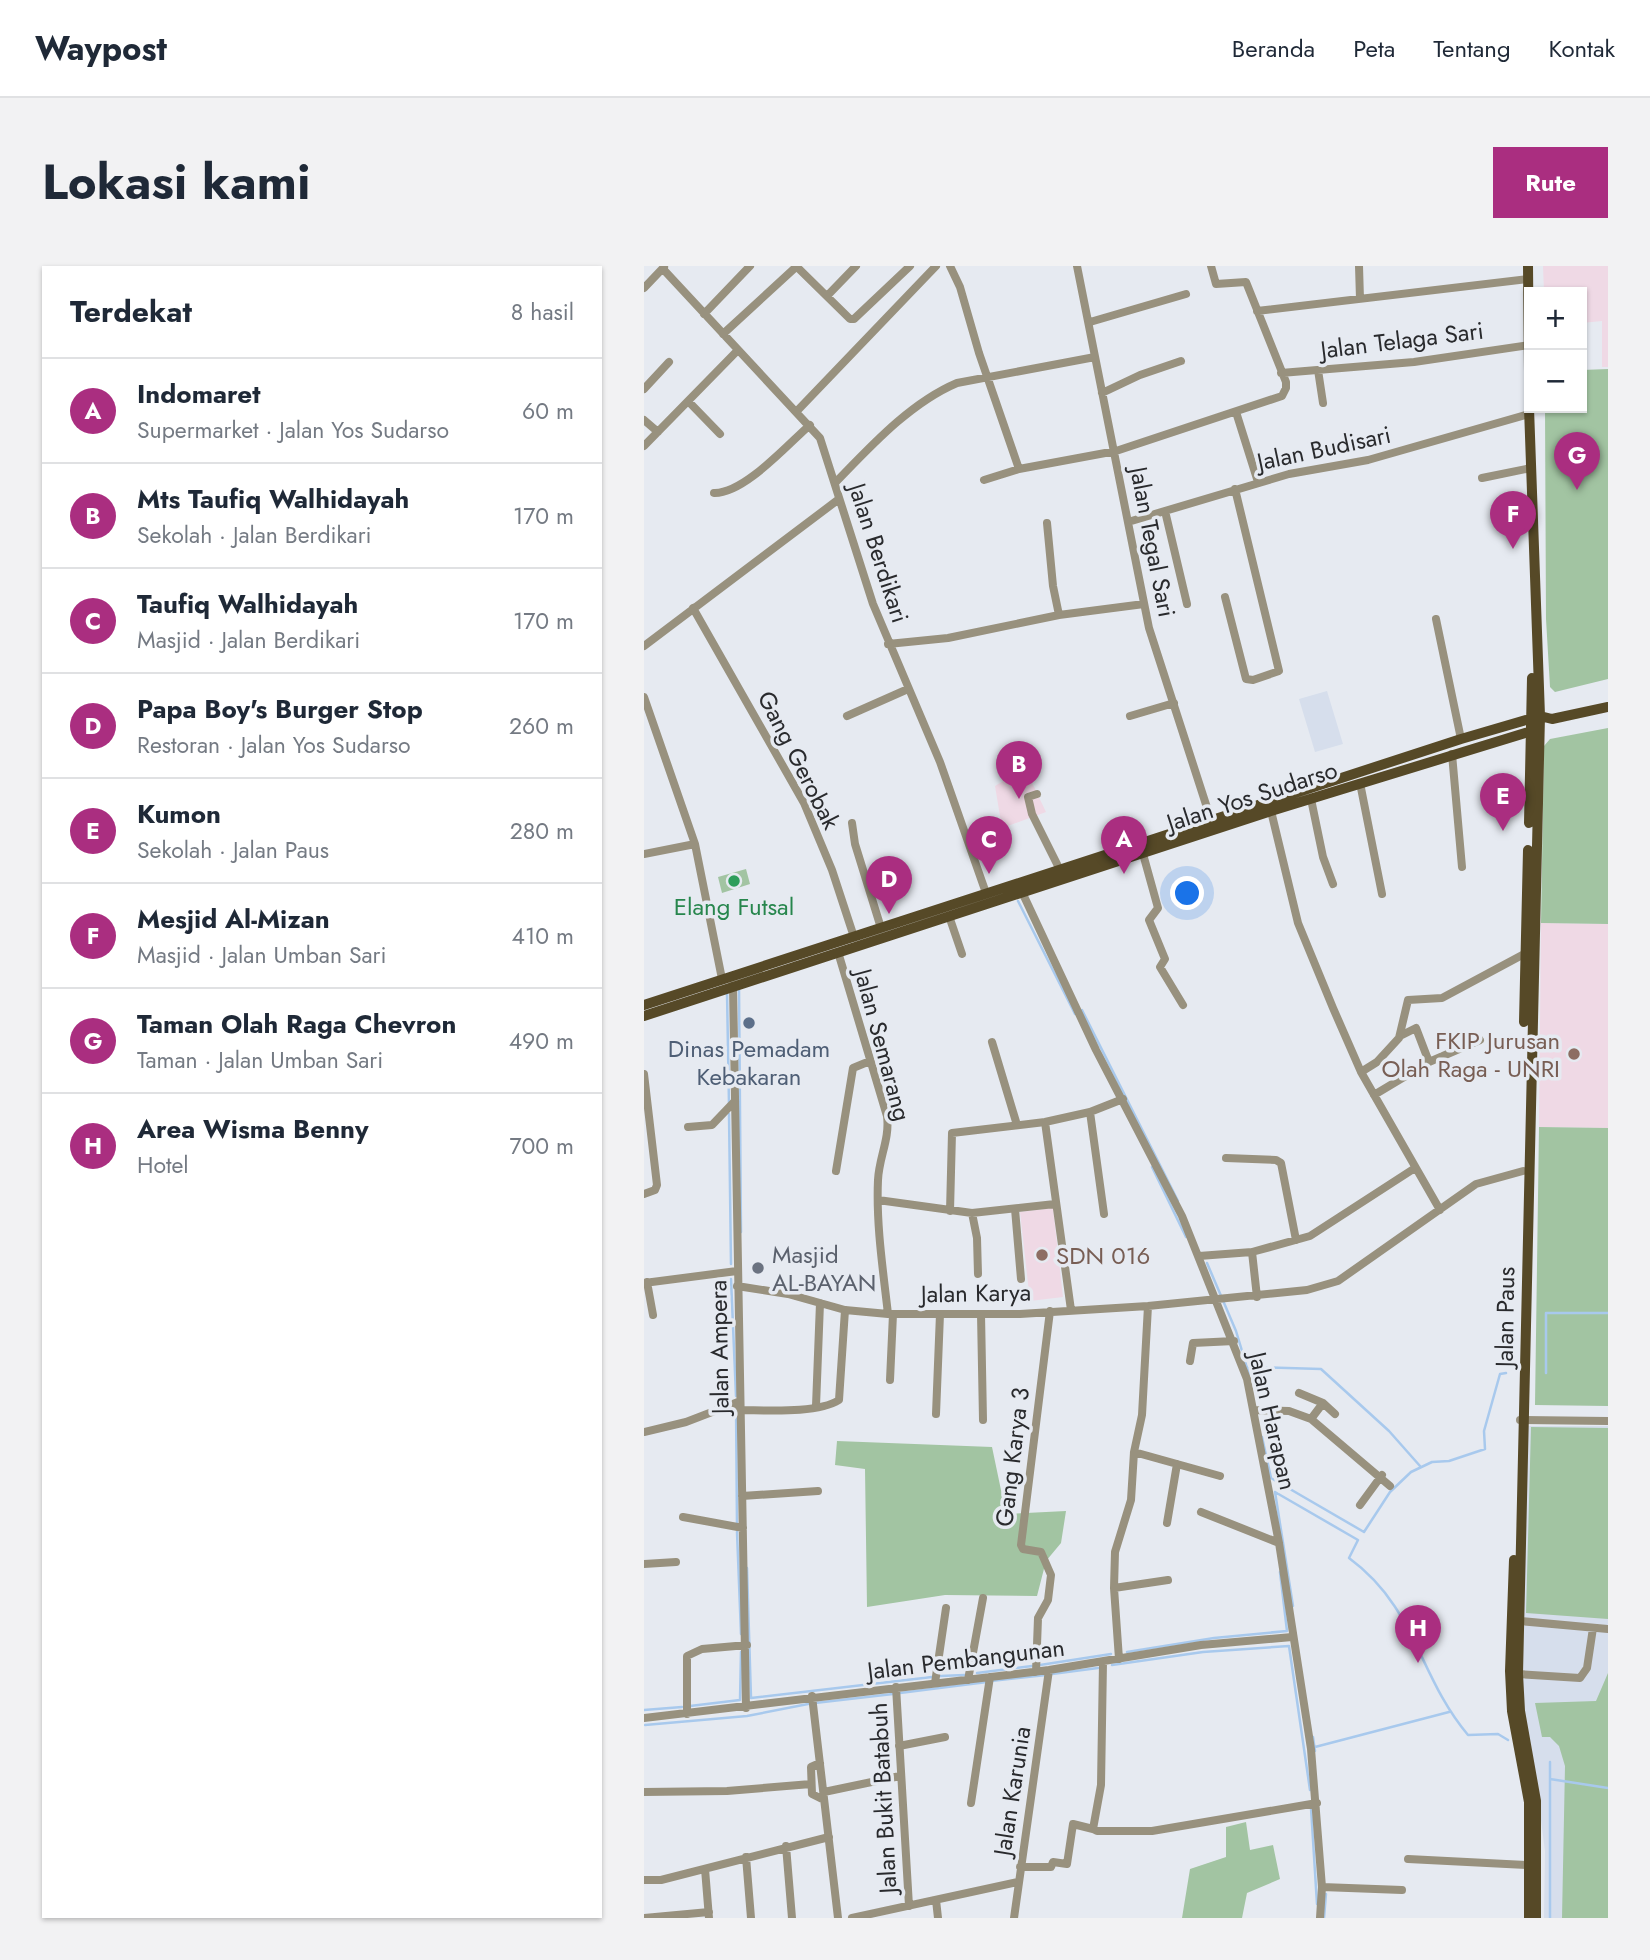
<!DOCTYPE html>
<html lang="id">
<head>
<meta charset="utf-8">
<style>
  :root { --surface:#fff; --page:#f2f2f3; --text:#1f2937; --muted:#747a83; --line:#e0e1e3; --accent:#aa2e80 }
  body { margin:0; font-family:Jost,sans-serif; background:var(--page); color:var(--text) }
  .controls { position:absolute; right:21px; top:21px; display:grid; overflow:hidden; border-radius:0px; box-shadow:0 2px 5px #0004 }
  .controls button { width:63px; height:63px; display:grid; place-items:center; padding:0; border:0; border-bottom:2px solid var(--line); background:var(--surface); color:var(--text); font:35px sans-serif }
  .you { position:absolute; left:544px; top:628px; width:24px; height:24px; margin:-18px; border:5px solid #fff; border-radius:50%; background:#1a73e8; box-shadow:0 0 0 10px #1a73e833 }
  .badge { display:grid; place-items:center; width:46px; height:46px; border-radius:50%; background:var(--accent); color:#fff; font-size:23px; font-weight:700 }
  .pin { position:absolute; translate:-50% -58px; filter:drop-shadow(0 2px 4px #0008) }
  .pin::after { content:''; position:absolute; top:37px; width:24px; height:21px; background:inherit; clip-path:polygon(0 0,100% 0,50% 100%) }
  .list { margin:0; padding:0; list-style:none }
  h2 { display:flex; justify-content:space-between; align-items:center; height:91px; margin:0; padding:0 28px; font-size:30px }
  h2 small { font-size:23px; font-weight:400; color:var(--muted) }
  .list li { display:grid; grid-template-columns:46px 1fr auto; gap:21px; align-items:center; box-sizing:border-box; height:105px; padding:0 28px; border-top:2px solid var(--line) }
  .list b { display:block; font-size:26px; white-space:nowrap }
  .list p { margin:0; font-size:23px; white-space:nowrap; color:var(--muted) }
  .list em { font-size:23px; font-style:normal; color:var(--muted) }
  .map { position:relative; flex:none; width:964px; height:1652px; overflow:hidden; border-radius:0px }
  header { display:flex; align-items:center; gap:42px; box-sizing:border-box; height:98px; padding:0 35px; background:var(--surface); border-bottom:2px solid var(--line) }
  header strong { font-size:33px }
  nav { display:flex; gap:38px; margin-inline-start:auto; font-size:24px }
  .intro { display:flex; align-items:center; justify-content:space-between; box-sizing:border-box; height:168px; padding:0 42px }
  h1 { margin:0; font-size:49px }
  .button { padding:18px 32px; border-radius:0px; background:var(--accent); color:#fff; font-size:24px; font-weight:700 }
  main { display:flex; gap:42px; padding:0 42px }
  aside { flex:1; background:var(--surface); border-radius:0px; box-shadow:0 2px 5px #0004 }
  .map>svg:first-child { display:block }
  .built { fill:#d6deec }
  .education { fill:#efd9e5 }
  .green { fill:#a2c4a2 }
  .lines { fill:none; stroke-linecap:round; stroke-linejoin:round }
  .stream { stroke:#a8c9ed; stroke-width:2.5 }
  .minor { stroke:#98917e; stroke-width:8 }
  .major { stroke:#564927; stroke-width:10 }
  .leisure-dot { fill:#2e9e5b; stroke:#e6eaf1; stroke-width:2.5 }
  .service-dot { fill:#5c6f8a; stroke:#e6eaf1; stroke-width:2.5 }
  .education-dot { fill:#8d6e63; stroke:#e6eaf1; stroke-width:2.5 }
  .worship-dot { fill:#6b7280; stroke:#e6eaf1; stroke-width:2.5 }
  .labels { text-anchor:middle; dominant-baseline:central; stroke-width:7; stroke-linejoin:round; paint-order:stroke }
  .street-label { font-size:24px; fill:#292a2d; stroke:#e6eaf1 }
  .leisure-label { font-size:24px; fill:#27864d; stroke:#e6eaf1 }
  .education-label { font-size:24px; fill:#785e54; stroke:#e6eaf1; text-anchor:end }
  .service-label { font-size:24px; fill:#4e5e75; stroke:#e6eaf1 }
  .worship-label { font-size:24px; fill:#5b616d; stroke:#e6eaf1; text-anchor:start }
</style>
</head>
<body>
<header>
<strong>Waypost</strong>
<nav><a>Beranda</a><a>Peta</a><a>Tentang</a><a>Kontak</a></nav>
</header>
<div class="intro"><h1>Lokasi kami</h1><a class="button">Rute</a></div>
<main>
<aside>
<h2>Terdekat<small>8 hasil</small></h2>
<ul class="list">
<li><span class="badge">A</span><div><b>Indomaret</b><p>Supermarket · Jalan Yos Sudarso</p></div><em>60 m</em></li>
<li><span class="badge">B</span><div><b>Mts Taufiq Walhidayah</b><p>Sekolah · Jalan Berdikari</p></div><em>170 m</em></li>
<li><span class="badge">C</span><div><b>Taufiq Walhidayah</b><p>Masjid · Jalan Berdikari</p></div><em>170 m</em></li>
<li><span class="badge">D</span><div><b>Papa Boy's Burger Stop</b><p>Restoran · Jalan Yos Sudarso</p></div><em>260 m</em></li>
<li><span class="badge">E</span><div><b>Kumon</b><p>Sekolah · Jalan Paus</p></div><em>280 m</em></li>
<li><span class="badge">F</span><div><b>Mesjid Al-Mizan</b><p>Masjid · Jalan Umban Sari</p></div><em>410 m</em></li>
<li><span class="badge">G</span><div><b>Taman Olah Raga Chevron</b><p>Taman · Jalan Umban Sari</p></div><em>490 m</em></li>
<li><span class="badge">H</span><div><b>Area Wisma Benny</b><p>Hotel</p></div><em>700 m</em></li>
</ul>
</aside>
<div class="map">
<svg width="964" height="1652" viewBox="0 0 964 1652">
  <rect width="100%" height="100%" fill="#e6eaf1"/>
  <path class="built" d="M683,425L699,478L671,486L655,433Z
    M884,1160H964V1652H900L901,1585L892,1516L876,1446Z"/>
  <path class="education" d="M899,0H964V101H958V55L938,57V26H900Z
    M381,502L402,546L358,562L351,520Z
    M897,657L964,658V862L895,861Z
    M409,942L419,1031L386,1035L376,946Z"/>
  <path class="green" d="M964,103V413L911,426L906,421L902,353L901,142H938V104Z
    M964,462V658L897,657L900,480L906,473Z
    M102,603L106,618L78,627L74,611Z
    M895,861L964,862V1140L891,1139Z
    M887,1161L964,1162V1353L882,1347Z
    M193,1175L348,1181L362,1248L422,1245L417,1277L402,1295L393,1330L301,1329L223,1341L221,1203L191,1199Z
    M964,1407V1652H918L921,1500L915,1480L906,1471H898L891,1437L952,1435Z
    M602,1556L606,1584L629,1579L636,1613L603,1627L598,1652H538L546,1603L582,1591V1561Z"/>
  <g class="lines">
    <path class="stream" d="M374,635L431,748
      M95,721L97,966
      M83,726L85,838
      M438,744L534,935
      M85,848L87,998
      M508,901L542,971
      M563,997L592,1065L605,1108
      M87,1013L92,1130
      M604,1101L677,1103L745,1165L776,1200
      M902,1107V1047H964
      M92,1138L93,1259
      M618,1171L627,1212L720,1266L746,1226L767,1206L788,1196L805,1195L841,1183L840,1165L856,1108L862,1107
      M631,1226L649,1340
      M631,1226L714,1274L705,1292C773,1342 774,1410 824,1469L854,1468L864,1474
      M93,1266L97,1368
      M103,1302L107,1432L288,1411
      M483,1386L570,1372L643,1365L636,1306
      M396,1399L467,1388
      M468,1399L559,1386L645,1380L666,1524
      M333,1407L388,1400
      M408,1408L454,1402
      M296,1410L321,1409
      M347,1415L402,1409
      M256,1427L343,1416
      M171,1437L249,1428
      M46,1440L96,1434L97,1386
      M0,1444L38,1441
      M1,1459L103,1450L164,1438
      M669,1471L671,1485
      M671,1481L805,1446
      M906,1496V1652
      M906,1513L964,1522
      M667,1542L673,1638
      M680,1652L682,1628"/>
    <path class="minor" d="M152,0L206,53H210L266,0
      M306,0L316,21L335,87L375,203
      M433,0L505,362L567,554
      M715,0L716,33
      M19,3L176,172L229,338L296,496L342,627
      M0,22L20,1
      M183,30L212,0
      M613,45L884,13
      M60,48L106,0
      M446,56L542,28
      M79,68L153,0
      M674,104L679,137
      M637,107L770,96L885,79
      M0,123L25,96
      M458,127L496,109L537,95
      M44,135L76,168
      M153,145L292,0
      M592,146L614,216
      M0,154L14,166
      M0,180L94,84
      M838,212L887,202
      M340,214L375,203L472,185L638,130L642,122V116L602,16L572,18L567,0
      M192,216C227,180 266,137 313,117L451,91
      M70,227C100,228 144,178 166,159
      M521,245L543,338
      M484,256L645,208L724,194L885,148
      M403,257L409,320L415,349
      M581,331L602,413L609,414L635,405L591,223
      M49,342L160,537L188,604L210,671
      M792,353L817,473
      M244,378L304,372L415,349L500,338
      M0,380L195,233
      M0,431L51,578L78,713
      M203,450L264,423
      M486,450L530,437
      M808,488L818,601
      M716,517L738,628
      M393,528L384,531L388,548L416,604
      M667,533L679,591L689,618
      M627,545L654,657L689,742L717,806L796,944
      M208,557L211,578L237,662
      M0,588L51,578
      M499,588L514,642L505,654L521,693L516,701L539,739
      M378,626L452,784L538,950L603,1113L635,1277L667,1483L678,1621L676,1652
      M305,650L318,688
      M194,686L243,850C246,873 235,891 234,914C232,958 239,1004 244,1048
      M89,720L102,1442
      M348,776L373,859
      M785,796L836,774
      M717,806L733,796L755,772L764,734L798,732L882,687
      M0,808L13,919L11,924L0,928
      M730,829L785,796L772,762L756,770
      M446,846L460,948
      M401,856L427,1044
      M44,861L68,859L91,835
      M582,892L632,894L637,897L652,974
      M192,905L209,802L226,795
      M234,934L328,947L411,938
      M371,943L377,1013
      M306,945L308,867L401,856L446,846L479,833
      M328,947L333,972L334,1008
      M608,986L613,1031
      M555,990L608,986L666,970L771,902
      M3,1016L9,1049
      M0,1017L93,1005
      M93,1020L144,1028L201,1044L244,1048H376L504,1040L663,1024L694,1015L832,918L879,905
      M337,1048L339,1154
      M546,1095L549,1077L590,1075
      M246,1114L249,1048
      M655,1127L679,1137L691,1148
      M172,1140L176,1037
      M95,1144C121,1144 173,1148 195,1134L201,1044
      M610,1144L645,1145L667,1153L746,1220
      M292,1148L296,1048
      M667,1153L679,1137
      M876,1154L964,1155
      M0,1166L42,1156L94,1136
      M490,1186L576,1210
      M98,1230L174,1225
      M716,1239L738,1209
      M557,1246L635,1277
      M39,1251L99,1262
      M523,1257L533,1198
      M0,1298L32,1296
      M470,1322L524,1314
      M876,1355L964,1363
      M475,1393L470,1322L471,1286L487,1234L490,1186L498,1149L504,1040
      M459,1396L457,1519L449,1563L453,1565H508L673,1537
      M392,1406L394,1352L404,1334L407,1309L397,1286L379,1283L377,1279L406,1045
      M874,1408L936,1412L943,1402L949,1362
      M324,1414L339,1332
      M291,1417L302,1342
      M252,1421L265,1640
      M168,1430L194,1652
      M43,1448V1390L58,1383L103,1379
      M0,1452L405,1404L557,1379L648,1371
      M255,1480L301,1471
      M176,1497L167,1501L168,1528L180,1534
      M0,1526L83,1525L167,1518
      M180,1526L256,1510
      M327,1537L346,1411
      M142,1580L148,1652
      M102,1591L107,1652
      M764,1593L884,1599
      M376,1601H407L409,1596L423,1598L429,1558L449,1563
      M61,1603L65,1652
      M0,1614H17L185,1571
      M678,1621L758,1624
      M292,1634L294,1652
      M0,1652L65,1646
      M208,1652L374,1616
      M370,1652L405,1404"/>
    <path class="major" d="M884,0L885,106
      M885,142L896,450L874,1408L876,1445L892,1535V1652
      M885,557L888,412
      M0,739L817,473L896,450L908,453L964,441
      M0,750L627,545L891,464
      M880,756L884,584
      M870,1294L866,1405L868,1445L885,1536V1652"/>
  </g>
  <circle class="leisure-dot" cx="90" cy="615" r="7"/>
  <circle class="service-dot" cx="105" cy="757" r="7"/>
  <g class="education-dot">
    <circle cx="930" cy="788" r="7"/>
    <circle cx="398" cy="989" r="7"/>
  </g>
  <circle class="worship-dot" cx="114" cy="1002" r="7"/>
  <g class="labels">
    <g class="street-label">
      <text transform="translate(758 74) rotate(-7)">Jalan Telaga Sari</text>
      <text transform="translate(680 182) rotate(-12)">Jalan Budisari</text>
      <text transform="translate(509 276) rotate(79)">Jalan Tegal Sari</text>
      <text transform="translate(235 287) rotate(72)">Jalan Berdikari</text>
      <text transform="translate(155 494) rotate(63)">Gang Gerobak</text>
      <text transform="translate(608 530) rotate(-18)">Jalan Yos Sudarso</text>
      <text transform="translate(239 779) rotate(75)">Jalan Semarang</text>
      <text transform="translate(332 1027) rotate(-1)">Jalan Karya</text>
      <text transform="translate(861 1051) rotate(-89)">Jalan Paus</text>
      <text transform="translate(75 1081) rotate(-91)">Jalan Ampera</text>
      <text transform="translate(629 1155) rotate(77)">Jalan Harapan</text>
      <text transform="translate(368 1191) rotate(-83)">Gang Karya 3</text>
      <text transform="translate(322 1393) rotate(-7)">Jalan Pembangunan</text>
      <text transform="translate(368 1525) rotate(-81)">Jalan Karunia</text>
      <text transform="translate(239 1532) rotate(-93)">Jalan Bukit Batabuh</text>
    </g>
    <g class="leisure-label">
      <text x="90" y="640">Elang Futsal</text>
    </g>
    <g class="education-label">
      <text x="916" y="774">FKIP Jurusan<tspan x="916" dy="28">Olah Raga - UNRI</tspan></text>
      <text x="412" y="989" text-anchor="start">SDN 016</text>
    </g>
    <g class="service-label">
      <text x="105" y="782">Dinas Pemadam<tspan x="105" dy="28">Kebakaran</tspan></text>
    </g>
    <g class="worship-label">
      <text x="128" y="988">Masjid<tspan x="128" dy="28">AL-BAYAN</tspan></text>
    </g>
  </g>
</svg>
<div class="controls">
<button>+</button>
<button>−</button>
</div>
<div class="you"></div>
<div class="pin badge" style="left:480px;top:608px">A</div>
<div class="pin badge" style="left:375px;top:533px">B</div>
<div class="pin badge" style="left:345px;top:608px">C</div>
<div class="pin badge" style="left:245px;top:648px">D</div>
<div class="pin badge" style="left:859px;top:565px">E</div>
<div class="pin badge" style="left:869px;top:283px">F</div>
<div class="pin badge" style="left:933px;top:224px">G</div>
<div class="pin badge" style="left:774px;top:1397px">H</div>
</div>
</main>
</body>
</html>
